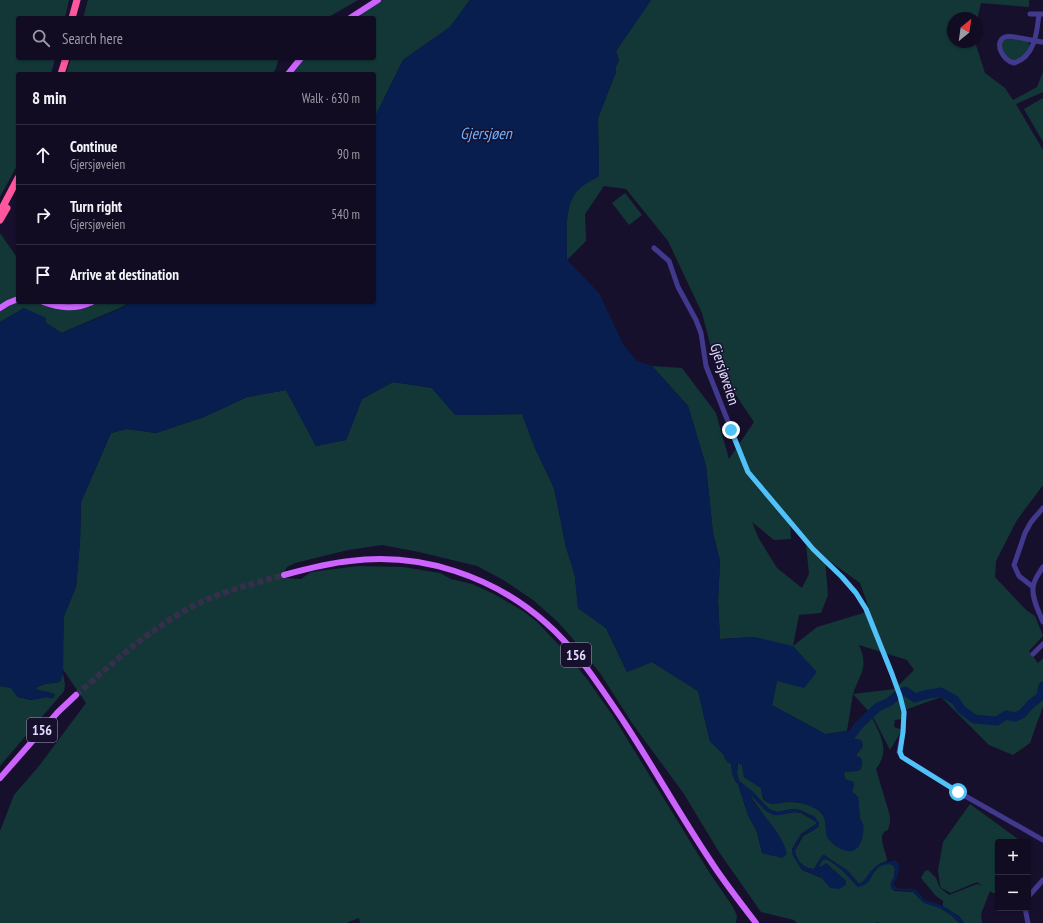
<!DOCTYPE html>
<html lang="en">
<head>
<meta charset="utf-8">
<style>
  :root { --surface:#110c22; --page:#1e1a2f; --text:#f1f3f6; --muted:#9c9ba5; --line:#302c40 }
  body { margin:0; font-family:"PT Sans Narrow",sans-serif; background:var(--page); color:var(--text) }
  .controls { position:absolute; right:12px; bottom:12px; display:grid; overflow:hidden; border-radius:4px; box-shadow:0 1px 3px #0004 }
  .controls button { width:36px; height:36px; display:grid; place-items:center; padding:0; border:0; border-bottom:1px solid var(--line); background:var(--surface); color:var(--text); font:20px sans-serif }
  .compass { position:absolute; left:947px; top:12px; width:36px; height:36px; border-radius:50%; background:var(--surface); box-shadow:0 1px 3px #0004; rotate:29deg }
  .stop { position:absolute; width:12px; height:12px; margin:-9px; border:3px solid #4fc3f7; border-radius:50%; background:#fff }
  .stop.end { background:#4fc3f7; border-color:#fff; box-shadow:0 1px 4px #0008 }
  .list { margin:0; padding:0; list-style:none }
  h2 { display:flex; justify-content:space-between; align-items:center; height:52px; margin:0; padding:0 16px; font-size:17px }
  h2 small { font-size:13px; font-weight:400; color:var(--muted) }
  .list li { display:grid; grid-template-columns:26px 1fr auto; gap:12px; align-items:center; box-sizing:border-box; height:60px; padding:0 16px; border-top:1px solid var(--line) }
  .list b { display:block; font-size:15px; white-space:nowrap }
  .list p { margin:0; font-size:13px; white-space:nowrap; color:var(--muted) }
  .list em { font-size:13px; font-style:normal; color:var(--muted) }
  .icon { flex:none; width:22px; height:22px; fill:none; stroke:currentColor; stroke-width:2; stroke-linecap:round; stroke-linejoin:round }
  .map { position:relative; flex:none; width:1043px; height:923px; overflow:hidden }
  .search { position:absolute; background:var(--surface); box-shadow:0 1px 3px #0004; left:16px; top:16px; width:360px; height:44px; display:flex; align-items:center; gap:10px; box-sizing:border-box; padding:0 14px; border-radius:4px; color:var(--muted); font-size:15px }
  .panel { position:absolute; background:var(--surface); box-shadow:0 1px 3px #0004; left:16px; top:72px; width:360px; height:232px; border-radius:4px }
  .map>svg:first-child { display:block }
  .green { fill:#133737; fill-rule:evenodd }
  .water { fill:#081e4e }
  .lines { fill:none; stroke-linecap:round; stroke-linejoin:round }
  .river { stroke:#081e4e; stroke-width:9 }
  .major-tunnel { stroke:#352f4c; stroke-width:6; stroke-dasharray:6 3; stroke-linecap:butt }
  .minor { stroke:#41398e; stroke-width:5 }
  .major { stroke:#cd63ff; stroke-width:6 }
  .highway { stroke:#ff579e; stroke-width:7 }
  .route { stroke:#4fc3f7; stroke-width:5 }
  .labels { text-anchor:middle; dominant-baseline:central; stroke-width:3; stroke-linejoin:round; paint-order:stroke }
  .shield { fill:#17102d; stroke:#a59fc0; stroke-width:1 }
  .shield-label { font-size:14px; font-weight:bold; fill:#e2dcff }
  .street-label { font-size:15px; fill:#e2dcff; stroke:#17102d }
  .water-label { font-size:16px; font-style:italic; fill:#6ab2ff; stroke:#17102d }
</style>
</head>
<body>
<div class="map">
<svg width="1043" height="923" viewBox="0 0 1043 923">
  <rect width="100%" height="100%" fill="#17102d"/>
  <path class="green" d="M0,0H69L65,18H18V58H55L51,74H18V164L0,197Z
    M88,0H358L327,18H83Z
    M378,0H470L450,27L403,60L374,119V74H288L305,58H374V18H359L361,16L358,13Z
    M651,0H1029V7L981,3L977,20V18H953V42H975L985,73L1005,88L1013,100L1037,87L1043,72V92L1016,104L1043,150V485L1017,520L996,561L995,577L1026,610L1035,616L1043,636L1029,651L1038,663L1043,658V706L1030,743L1013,755L989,745L941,697L902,711V719L895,720L894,727L902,730L890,750L872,715L853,694L847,731L825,734L772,705L777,681L755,637L720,639L718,601L720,561L713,533L706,466L688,406L652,366L682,368L716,413L729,459L754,422L723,376L710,344L702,313L668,241L626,189L604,186L585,214L586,241L567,260C567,241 563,204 578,190C583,184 593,180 599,176L598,118L616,72L615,69L619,60L616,51ZM790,519L806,545L809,574L802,588L777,568L759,539L752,522L774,540L791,539ZM825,558L860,583L870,611L817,627L793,646L799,615L821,613L828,595ZM859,645L907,660L914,670L895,689L853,694C860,673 869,668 859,645Z
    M1005,37L1027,40L1031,48L1029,51L1014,63L1001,53L1002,40Z
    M71,58H279L275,71L270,74H66Z
    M1043,98V142L1024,109Z
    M625,193L642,215L629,225L612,203Z
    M0,233L18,259V302H129L122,307L61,333L24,308L0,322Z
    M393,382L432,388L455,415L522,414L535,448L554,488L566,547L575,576L578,608L606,628L627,672L652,662L698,691L710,741L724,755L725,759L731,764L735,781L738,784L748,815L757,832L762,853L774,856L761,811L751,797L752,796L765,810L784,814L795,812L801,813L816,822V824L801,834L792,849L794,857L802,870L822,878L846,881L827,864L817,868L822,860L825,859L830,861L846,873L858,887L868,882L874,872L879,867L885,864H892L895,868L894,878L891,882L894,891L913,892L923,902L940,908L951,915L959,923H879L877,922L876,923H797L794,920L761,912L719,852L684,794L632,723L600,673L573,639L557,621L533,600L505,581L477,566L419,552L382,545L348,550L295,563L287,567L283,573L285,578L301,579L311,572L358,566L403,567L440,573L451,579L472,584L494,594L523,611L537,622L558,644L587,679L613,716L709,872L733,907L737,916L736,923H360L359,918L346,923H0V831L14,795L39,766L86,703L62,668L64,616L76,587L80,542L81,502L111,433L127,429L156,433L204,417L247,397L286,390L316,446L346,440L362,399Z
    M63,673L65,685L64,691L0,766V686L11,688L18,697L30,700L46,697L52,698L55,695C49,690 41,693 35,688L45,684L60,682Z
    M871,716C877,728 887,744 882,758C881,762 878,766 876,769L890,816V822L888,830C875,834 887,852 887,861C871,865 872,878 859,884L848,871L824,855L822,856L814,869C804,869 796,860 795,851L803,836L814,830L819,826L815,817L800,810L792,809L777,812L769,809L753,792L739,781L737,773L738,763L742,765L744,777L761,788C762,792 762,797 764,800C771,807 780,802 788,802C799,802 815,804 822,814C828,821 826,832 830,840L863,825L860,820L858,797L852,792L854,785L852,781C847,781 845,780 844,775L845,772L860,770L862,764L861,758L856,756L857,754L863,746L861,740L855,739L854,735L852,737H850L853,732Z
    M970,804L1022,842H998L997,895L990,891L981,914L982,923H964L959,916L943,907V901L936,896L921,878L925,871L928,870L936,878L940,888L949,895L977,884L982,886L977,882L951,893L941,888L940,885L938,870L943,842Z"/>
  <path class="water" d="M470,0H651L616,51L619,60L615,69L616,72L598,118L599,176C593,180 583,184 578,190C563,204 567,241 567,260L599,293L623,344L637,361L652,366L688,406L706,466L713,533L720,561L718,601L720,639L755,637L793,646L817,672L804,688L777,681L772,705L825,734L847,731L851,734L850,737H852L855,734V739L861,740C865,752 859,747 856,756L861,758C864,772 858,771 845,772L844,775L845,779L854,782L852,792L858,797C859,804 859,811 860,818C861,820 862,822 863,824C865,833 861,854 847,851C841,850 833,845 829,840C821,827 832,815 812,807C804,803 796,802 788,802C771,803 765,809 761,788L744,777L742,765L738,763L737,773L739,781L753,792L769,809L777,812L792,809L800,810L815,817L819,823C817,832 808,830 802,836C799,840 797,846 795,851C796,860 804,869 814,869L822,856H825L848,871L859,884C866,880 867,875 872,870C878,862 887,863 895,860L899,864L898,876L893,884C898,892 906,887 913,889C919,890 921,899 927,901C930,902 933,902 936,903C946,907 959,914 964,923H959L951,915L940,908L924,903L912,891L892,890L890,884C894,878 896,873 894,866C887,862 879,866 874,871C871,875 871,880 867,883C865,885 862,886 858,887C850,880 836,860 823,859L818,869L826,863L827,864L846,881V885L839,889L830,888L821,877L802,870L792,854L793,847L801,834L816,824V822C809,816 799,810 790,813C784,814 780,816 774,815C764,812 759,803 752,796L751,798L753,801C765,818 782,833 787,854L782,858L762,853L757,832L748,815L738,784L732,775L731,764L727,762L724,755L710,741L698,691L652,662L627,672L606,628L578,608L575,576L566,547L554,488L535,448L522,414L455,415L432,388L393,382L362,399L346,440L316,446L286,390L247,397L204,417L156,433L127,429L111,433L81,502L80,542L76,587L64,616L63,673L60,682L45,684L35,688C41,693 48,691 54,694V698L46,697L34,700L18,697L11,688L0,686V322L24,308L46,318V323L62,333L122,308L130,302H374V119L403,60L450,27Z"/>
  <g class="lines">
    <path class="river" d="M850,737L859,725L878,707L889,702L899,694L905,691L915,698L924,695L941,692L955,700L961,709L974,719L997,721L1006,715L1015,717L1022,714L1032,703L1041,696L1043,686"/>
    <path class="major-tunnel" d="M76,695C110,666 140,637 179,614C211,594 248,585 284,575"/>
    <path class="minor" d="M1030,14H1043
      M1039,14C1037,32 1035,57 1014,63C1003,61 993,42 1005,37C1011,34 1035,42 1043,42
      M654,248L669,261L678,287L696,320L701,333L706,366L748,472L813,549L842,577L856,593L866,609L892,674L900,696L904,712L903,732L899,752L902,757L967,797L1043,840
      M1043,567C1039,573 1033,581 1033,588C1032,599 1039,612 1043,622
      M1033,587L1019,576L1014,565L1025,533L1031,522L1043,508
      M1033,654L1043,644
      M1028,897L1043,880
      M1025,908L1028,923"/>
    <path class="major" d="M350,18L378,0
      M288,74L301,58
      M43,302C60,308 75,310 92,302
      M0,308L8,303L18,299
      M284,575C306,569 328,563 350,561C421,552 493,576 546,623C577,650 601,688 624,722C654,768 680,815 710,860C724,882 740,902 756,923
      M0,778L58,712L76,695"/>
    <path class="highway" d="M72,18L77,0
      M61,74L66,58
      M0,212L18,178
      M0,220L7,208"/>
  </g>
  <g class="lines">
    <path class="route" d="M731,430L748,472L813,549L842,577L856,593L866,609L892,674L900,696L904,712L903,732L900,752L902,757L958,792"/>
  </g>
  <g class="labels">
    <g class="shield">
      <rect x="561" y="643" width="30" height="24" rx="3"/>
      <rect x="27" y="718" width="30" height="24" rx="3"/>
    </g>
    <g class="shield-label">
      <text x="576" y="655">156</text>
      <text x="42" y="730">156</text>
    </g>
    <g class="street-label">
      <text transform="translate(725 374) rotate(72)">Gjersjøveien</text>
    </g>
    <g class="water-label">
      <text x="486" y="133">Gjersjøen</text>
    </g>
  </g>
</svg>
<div class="controls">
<button>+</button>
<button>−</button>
</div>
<svg class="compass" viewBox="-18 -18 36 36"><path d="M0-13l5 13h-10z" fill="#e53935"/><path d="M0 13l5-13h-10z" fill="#9c9ba5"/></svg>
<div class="stop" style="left:958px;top:792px"></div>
<div class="stop end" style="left:731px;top:430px"></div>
<div class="search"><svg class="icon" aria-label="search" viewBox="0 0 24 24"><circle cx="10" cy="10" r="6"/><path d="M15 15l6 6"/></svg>Search here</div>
<section class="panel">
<h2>8 min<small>Walk · 630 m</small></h2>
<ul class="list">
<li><svg class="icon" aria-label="ahead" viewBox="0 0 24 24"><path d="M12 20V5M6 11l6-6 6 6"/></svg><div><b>Continue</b><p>Gjersjøveien</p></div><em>90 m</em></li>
<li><svg class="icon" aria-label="right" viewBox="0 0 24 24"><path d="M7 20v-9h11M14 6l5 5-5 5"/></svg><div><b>Turn right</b><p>Gjersjøveien</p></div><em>540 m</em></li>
<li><svg class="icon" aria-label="arrive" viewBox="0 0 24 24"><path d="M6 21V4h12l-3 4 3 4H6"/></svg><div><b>Arrive at destination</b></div></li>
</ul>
</section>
</div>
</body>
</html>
